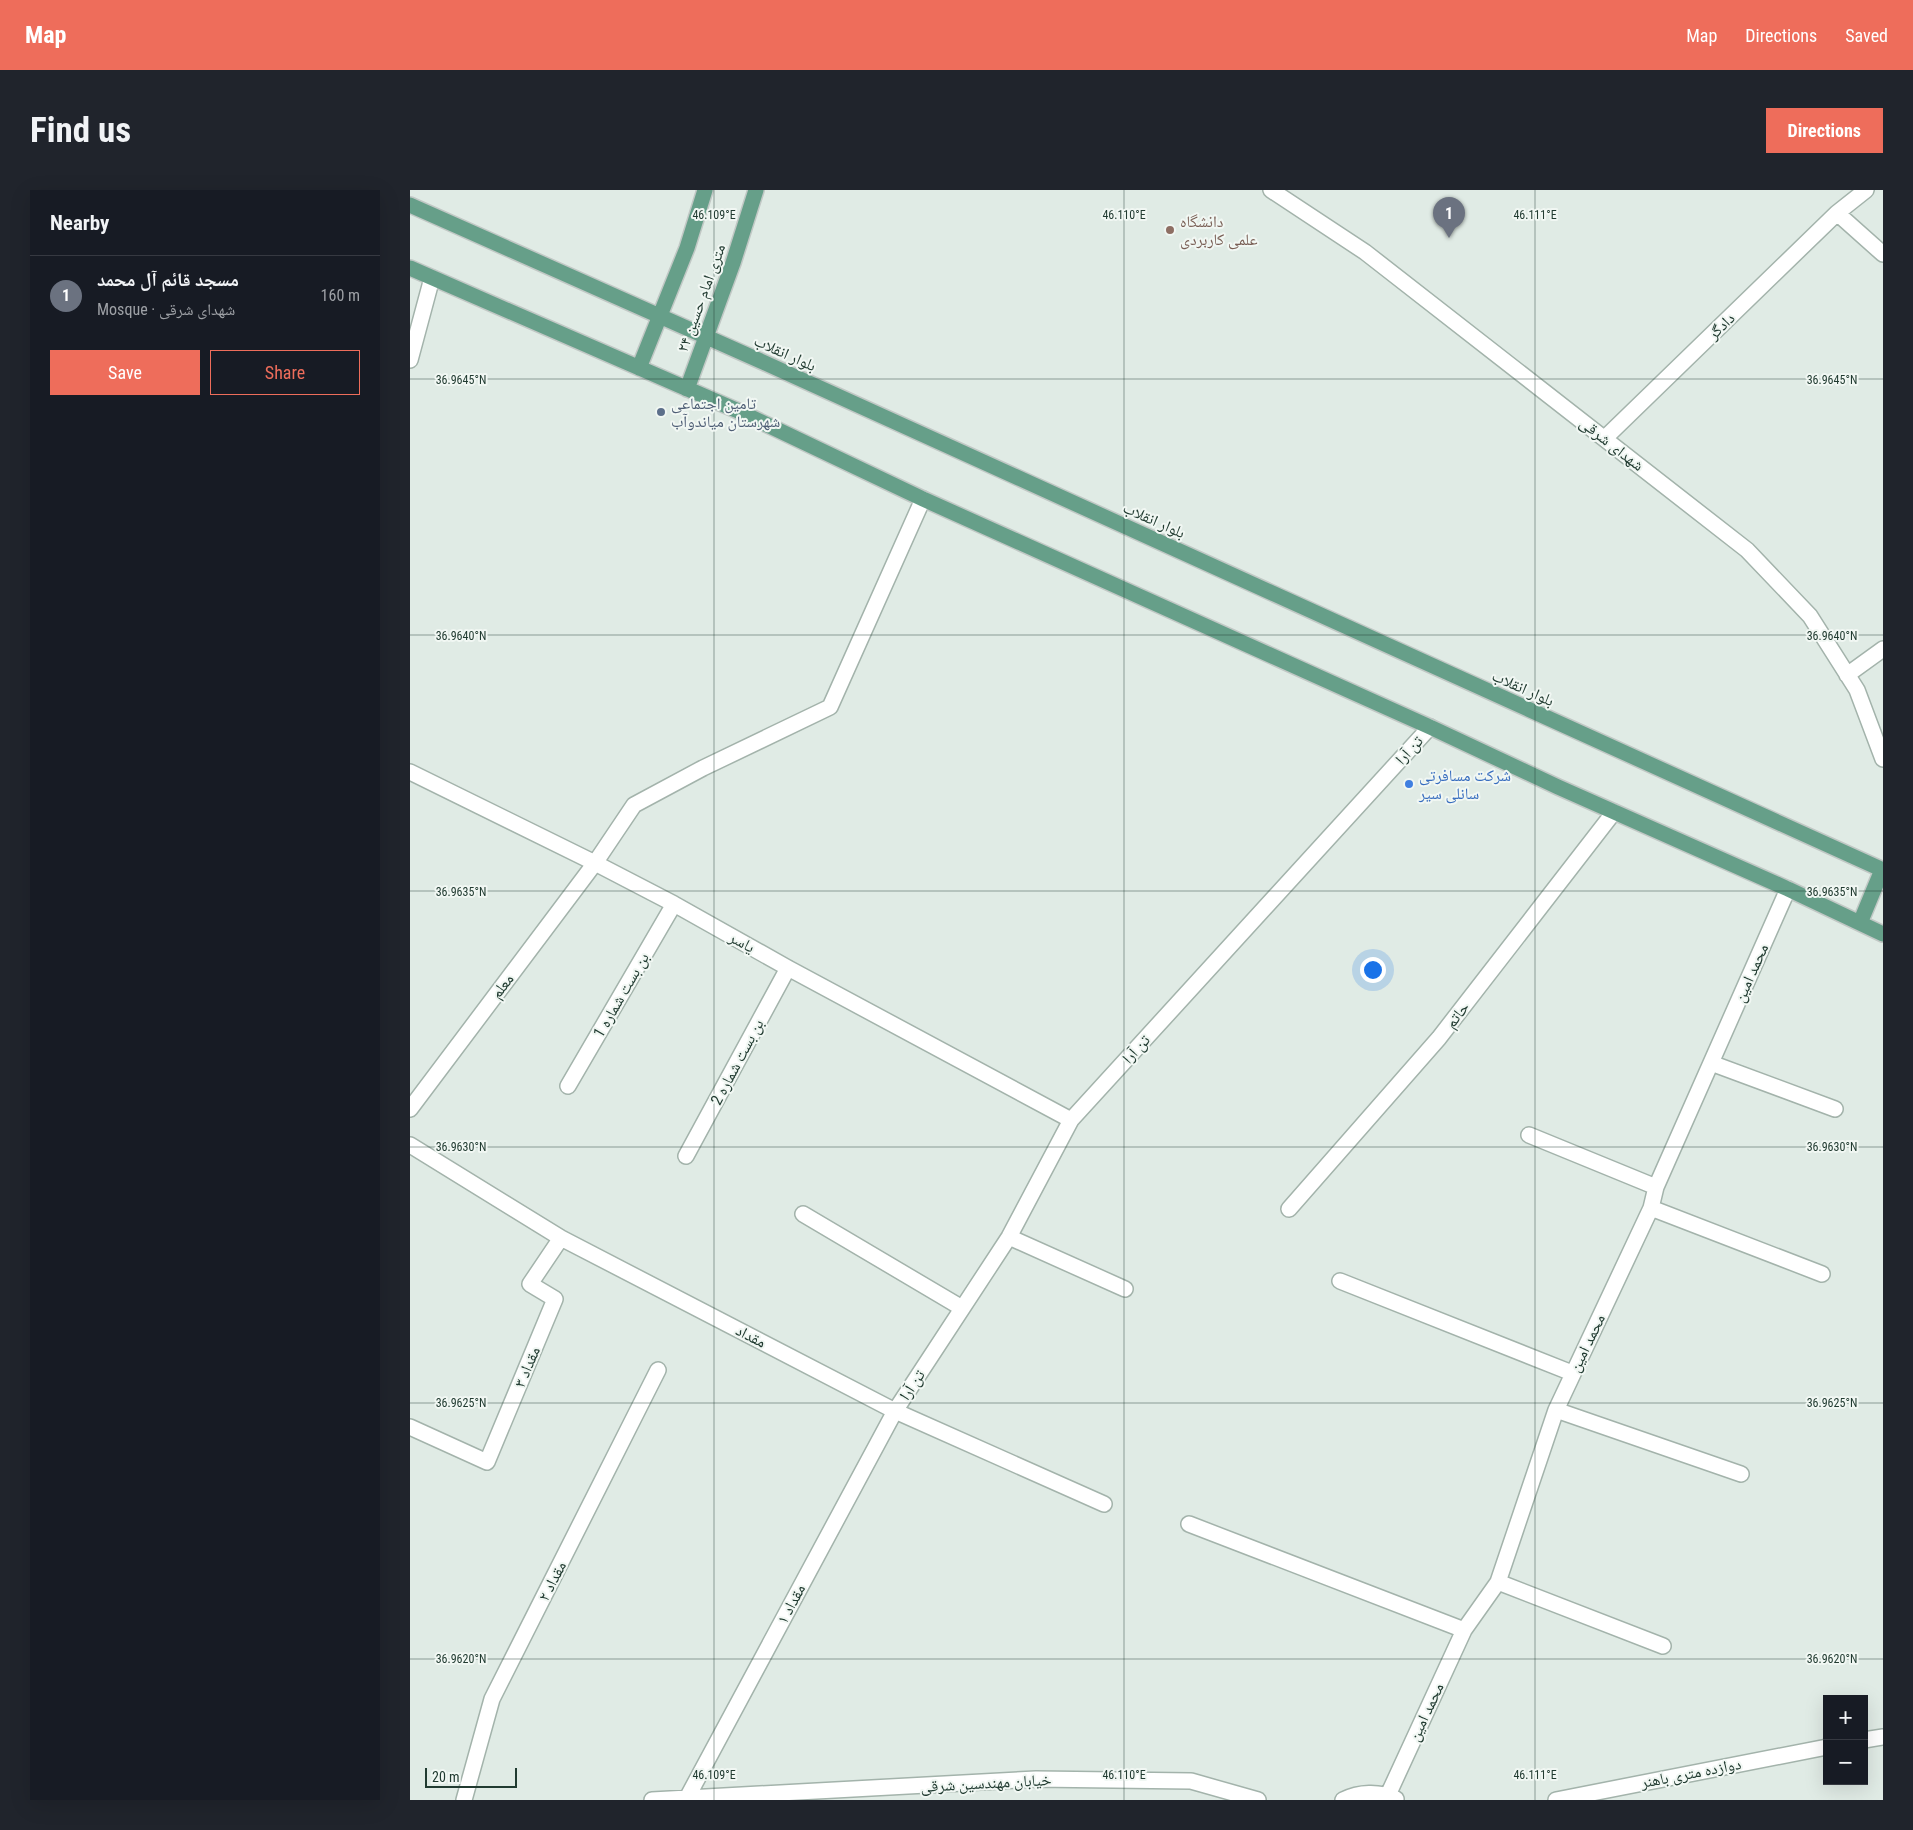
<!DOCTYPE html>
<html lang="en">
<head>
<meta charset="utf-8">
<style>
  :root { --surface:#171b24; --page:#20242c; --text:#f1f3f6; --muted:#9ea1a6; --line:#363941; --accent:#ee6d5b }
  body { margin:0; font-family:"Roboto Condensed","Noto Naskh Arabic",sans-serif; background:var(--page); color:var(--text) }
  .controls { position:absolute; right:15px; bottom:15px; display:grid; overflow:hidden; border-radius:0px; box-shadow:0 5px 20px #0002 }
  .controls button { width:45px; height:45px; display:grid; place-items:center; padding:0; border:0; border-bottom:1px solid var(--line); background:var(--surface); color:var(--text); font:25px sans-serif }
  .scale { position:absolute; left:15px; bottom:12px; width:92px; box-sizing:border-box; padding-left:5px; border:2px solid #213b31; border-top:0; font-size:14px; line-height:18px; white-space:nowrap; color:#213b31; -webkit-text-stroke:4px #f1f7f3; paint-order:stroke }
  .you { position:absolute; left:962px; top:779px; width:18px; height:18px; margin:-12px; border:4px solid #fff; border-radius:50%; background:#1a73e8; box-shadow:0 0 0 8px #1a73e833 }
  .badge { display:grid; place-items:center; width:32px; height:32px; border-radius:50%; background:var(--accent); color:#fff; font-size:16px; font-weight:700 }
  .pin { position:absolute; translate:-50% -41px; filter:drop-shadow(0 1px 2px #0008) }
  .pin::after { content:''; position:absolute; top:26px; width:18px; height:15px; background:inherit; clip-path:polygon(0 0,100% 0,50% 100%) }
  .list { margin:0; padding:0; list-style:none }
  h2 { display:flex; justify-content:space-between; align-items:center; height:65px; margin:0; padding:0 20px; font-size:21px }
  h2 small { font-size:16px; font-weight:400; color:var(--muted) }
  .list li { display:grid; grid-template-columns:32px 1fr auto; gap:15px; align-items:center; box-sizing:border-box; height:80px; padding:0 20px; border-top:1px solid var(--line) }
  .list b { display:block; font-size:19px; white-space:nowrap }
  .list p { margin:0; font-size:16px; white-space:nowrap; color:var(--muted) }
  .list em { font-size:16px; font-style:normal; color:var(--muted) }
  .actions { display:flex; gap:10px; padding:15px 20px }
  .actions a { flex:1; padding:11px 0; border:1px solid var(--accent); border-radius:0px; text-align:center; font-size:18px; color:var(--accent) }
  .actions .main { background:var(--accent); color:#fff }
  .map { position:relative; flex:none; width:1473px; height:1610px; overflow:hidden; border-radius:0px }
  header { display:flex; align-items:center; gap:30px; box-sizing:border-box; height:70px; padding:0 25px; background:var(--accent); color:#fff }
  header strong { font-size:24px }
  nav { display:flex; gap:28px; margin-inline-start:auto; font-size:18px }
  .intro { display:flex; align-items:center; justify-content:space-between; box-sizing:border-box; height:120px; padding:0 30px }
  h1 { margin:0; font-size:35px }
  .button { padding:12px 22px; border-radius:0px; background:var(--accent); color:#fff; font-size:18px; font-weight:700 }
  main { display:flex; gap:30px; padding:0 30px }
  aside { flex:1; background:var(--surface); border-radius:0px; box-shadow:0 5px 20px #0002 }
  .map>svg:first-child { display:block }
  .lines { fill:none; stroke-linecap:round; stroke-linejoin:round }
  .minor-casing { stroke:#a3b3ab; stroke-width:18 }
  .major-casing { stroke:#c1c8c5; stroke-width:18 }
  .minor { stroke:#fff; stroke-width:15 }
  .major { stroke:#669f89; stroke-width:15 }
  .ticks { fill:none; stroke:#213b31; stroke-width:1; stroke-opacity:0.45 }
  .education-dot { fill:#8d6e63; stroke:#f1f7f3; stroke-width:2 }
  .service-dot { fill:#5c6f8a; stroke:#f1f7f3; stroke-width:2 }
  .shop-dot { fill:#3f7fe0; stroke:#f1f7f3; stroke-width:2 }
  .labels { text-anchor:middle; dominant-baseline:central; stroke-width:4; stroke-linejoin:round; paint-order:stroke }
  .education-label { font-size:16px; fill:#785e54; stroke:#f1f7f3; text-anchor:start }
  .street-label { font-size:16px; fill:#213b31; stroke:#f1f7f3 }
  .service-label { font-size:16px; fill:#4e5e75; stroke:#f1f7f3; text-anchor:start }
  .shop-label { font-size:16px; fill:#366cbe; stroke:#f1f7f3; text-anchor:start }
  .ticks-label { font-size:12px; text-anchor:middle; fill:#213b31; stroke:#f1f7f3; stroke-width:4; stroke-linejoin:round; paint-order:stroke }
</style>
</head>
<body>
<header>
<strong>Map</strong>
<nav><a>Map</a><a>Directions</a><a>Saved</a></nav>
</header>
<div class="intro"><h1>Find us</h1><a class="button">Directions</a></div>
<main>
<aside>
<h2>Nearby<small></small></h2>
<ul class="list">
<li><span class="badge" style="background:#6b7280">1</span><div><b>مسجد قائم آل محمد</b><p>Mosque · شهدای شرقی</p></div><em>160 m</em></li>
</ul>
<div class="actions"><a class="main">Save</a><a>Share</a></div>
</aside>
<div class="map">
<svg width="1473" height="1610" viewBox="0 0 1473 1610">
  <rect width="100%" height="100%" fill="#e0ebe5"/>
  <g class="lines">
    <defs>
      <path id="minor" d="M861,0L955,62L1337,360L1400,426L1447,500L1473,569
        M1427,23L1456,0
        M0,170L22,88
        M1195,248L1427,23L1473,64
        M1437,485L1473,459
        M0,582L185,673L264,714L378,778L661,930
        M1301,873L1425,919
        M158,896L264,714
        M0,919L185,673L224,615L293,578L420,517L513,309
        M1119,945L1246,997
        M0,955L151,1048L485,1221L694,1314
        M276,966L378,778
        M1241,1018L1412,1084
        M879,1019L1029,848L1204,622
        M393,1024L552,1118
        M599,1047L715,1099
        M930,1091L1162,1183
        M1146,1220L1331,1284
        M0,1237L77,1272L145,1109L120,1094L151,1048
        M779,1334L1054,1440
        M1088,1392L1253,1456
        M1454,1550L1473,1547
        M978,1605L1054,1440L1088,1392L1146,1220L1241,1018L1246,997L1378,699
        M277,1608L485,1221L599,1047L661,930L1020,537
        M54,1610L82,1509L248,1180
        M242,1610L626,1589L781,1591L848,1610
        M933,1610C949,1602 969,1601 986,1609
        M1146,1610L1417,1557"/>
      <path id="major" d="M0,15L355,173L1473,680
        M0,78L326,220L513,309L1020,537L1148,597L1378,699L1473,744
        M229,178L277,58L295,0
        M277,199L323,73L346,0
        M1450,733L1472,680"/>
    </defs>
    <use href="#minor" class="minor-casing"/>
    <use href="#major" class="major-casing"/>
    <use href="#minor" class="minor"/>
    <use href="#major" class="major"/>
  </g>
  <path class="ticks" d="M304,0V1610M714,0V1610M1125,0V1610M0,189H1473M0,445H1473M0,701H1473M0,957H1473M0,1213H1473M0,1469H1473"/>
  <circle class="education-dot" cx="760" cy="40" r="5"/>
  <circle class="service-dot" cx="251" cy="222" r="5"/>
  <circle class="shop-dot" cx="999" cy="594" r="5"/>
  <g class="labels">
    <g class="education-label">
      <text x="770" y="31">دانشگاه<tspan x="770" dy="18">علمی کاربردی</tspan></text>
    </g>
    <g class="street-label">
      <text transform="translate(291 108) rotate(-70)">۲۴ متری امام حسین</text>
      <text transform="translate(1311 136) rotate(-44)">دادگر</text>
      <text transform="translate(375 163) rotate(24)">بلوار انقلاب</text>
      <text transform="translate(1202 254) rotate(38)">شهدای شرقی</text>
      <text transform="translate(744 330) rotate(24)">بلوار انقلاب</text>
      <text transform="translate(1113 498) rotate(24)">بلوار انقلاب</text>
      <text transform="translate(999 560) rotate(-48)">تن آرا</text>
      <text transform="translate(332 752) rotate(29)">یاسر</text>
      <text transform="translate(1341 783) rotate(-66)">محمد امین</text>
      <text transform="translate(92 796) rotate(-53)">معلم</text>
      <text transform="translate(211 805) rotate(-60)">بن بست شماره 1</text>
      <text transform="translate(1047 825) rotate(-52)">حاتم</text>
      <text transform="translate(726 859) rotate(-48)">تن آرا</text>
      <text transform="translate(327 872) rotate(-62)">بن بست شماره 2</text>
      <text transform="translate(341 1146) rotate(27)">مقداد</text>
      <text transform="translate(1177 1153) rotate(-64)">محمد امین</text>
      <text transform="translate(117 1177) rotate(-67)">مقداد ۳</text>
      <text transform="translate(502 1195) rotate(-57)">تن آرا</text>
      <text transform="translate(142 1391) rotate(-63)">مقداد ۲</text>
      <text transform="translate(381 1414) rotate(-62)">مقداد ۱</text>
      <text transform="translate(1016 1522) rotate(-65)">محمد امین</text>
      <text transform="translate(1281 1583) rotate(-11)">دوازده متری باهنر</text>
      <text transform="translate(576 1593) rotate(-3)">خیابان مهندسین شرقی</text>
    </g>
    <g class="service-label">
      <text x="261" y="213">تامین اجتماعی<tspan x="261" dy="18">شهرستان میاندوآب</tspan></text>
    </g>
    <g class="shop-label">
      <text x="1009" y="585">شرکت مسافرتی<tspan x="1009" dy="18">سانلی سیر</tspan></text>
    </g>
  </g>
  <g class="ticks-label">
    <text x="304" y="29">46.109°E</text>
    <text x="714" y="29">46.110°E</text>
    <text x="1125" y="29">46.111°E</text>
    <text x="51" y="194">36.9645°N</text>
    <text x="1422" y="194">36.9645°N</text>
    <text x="51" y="450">36.9640°N</text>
    <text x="1422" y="450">36.9640°N</text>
    <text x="51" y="706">36.9635°N</text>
    <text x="1422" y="706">36.9635°N</text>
    <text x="51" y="961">36.9630°N</text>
    <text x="1422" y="961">36.9630°N</text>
    <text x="51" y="1217">36.9625°N</text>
    <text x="1422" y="1217">36.9625°N</text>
    <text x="51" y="1473">36.9620°N</text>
    <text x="1422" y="1473">36.9620°N</text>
    <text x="304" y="1589">46.109°E</text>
    <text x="714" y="1589">46.110°E</text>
    <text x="1125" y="1589">46.111°E</text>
  </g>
</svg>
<div class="controls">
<button>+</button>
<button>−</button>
</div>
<div class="scale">20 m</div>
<div class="you"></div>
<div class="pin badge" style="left:1039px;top:48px;background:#6b7280">1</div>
</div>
</main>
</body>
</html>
